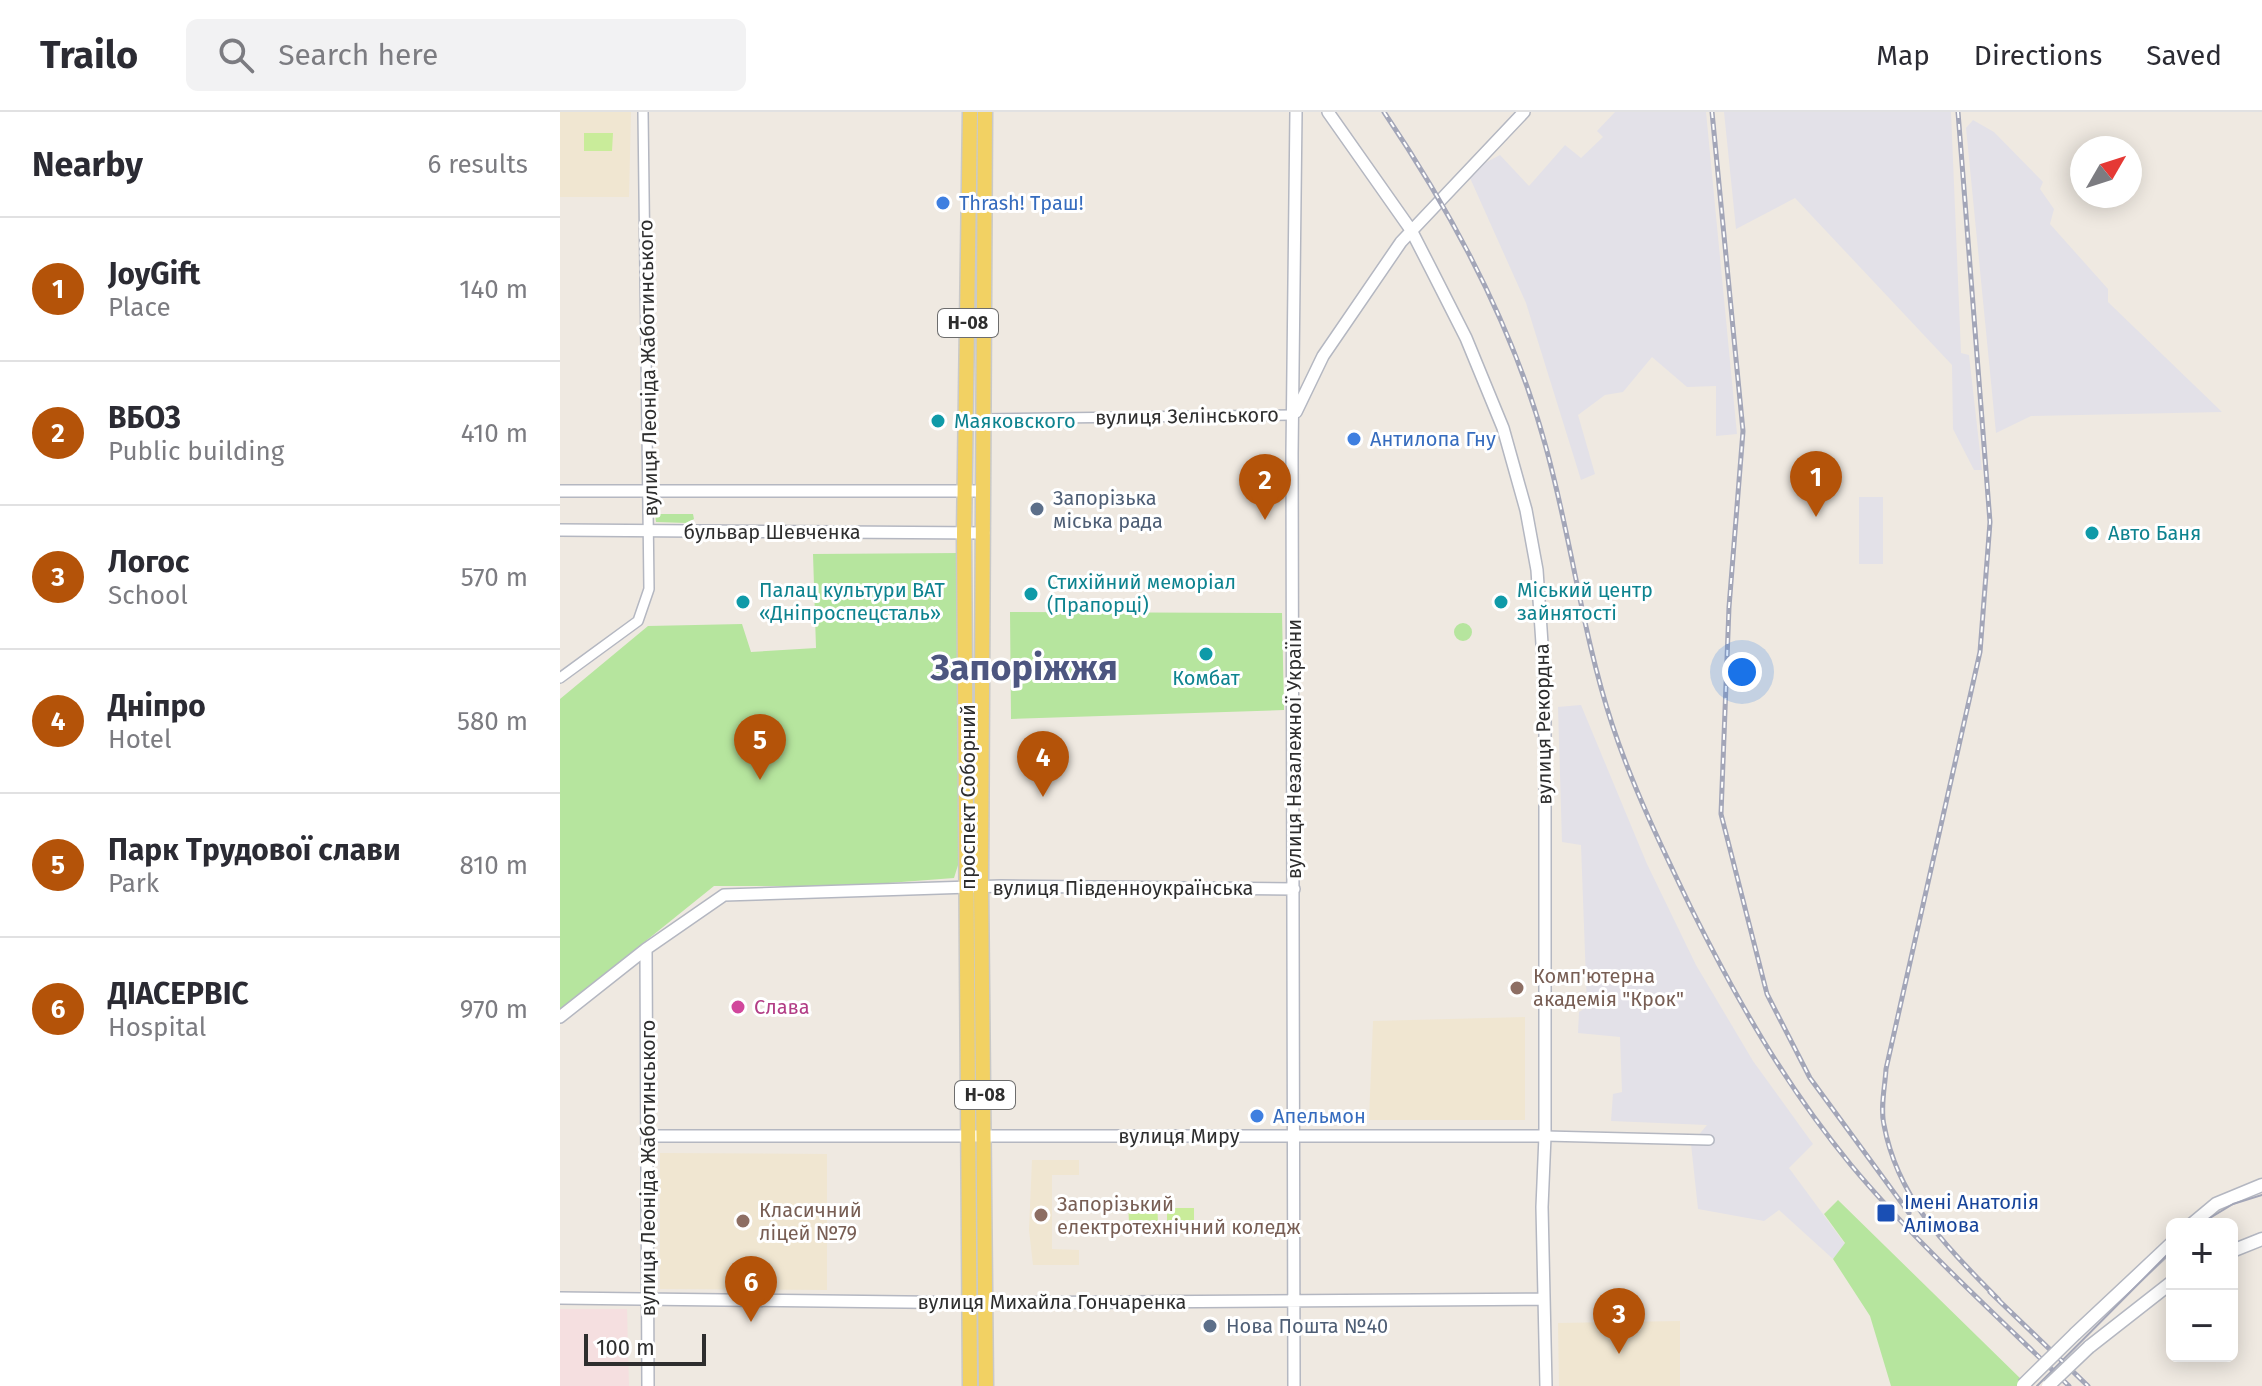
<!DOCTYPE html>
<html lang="en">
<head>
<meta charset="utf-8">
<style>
  :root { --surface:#fff; --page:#f2f2f3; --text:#2b2b33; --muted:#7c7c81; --line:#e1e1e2; --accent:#b45309 }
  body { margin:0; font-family:"Fira Sans",sans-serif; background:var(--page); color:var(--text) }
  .controls { position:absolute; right:24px; bottom:24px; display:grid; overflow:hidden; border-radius:12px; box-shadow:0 4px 20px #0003 }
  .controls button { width:72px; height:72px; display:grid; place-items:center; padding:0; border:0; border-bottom:2px solid var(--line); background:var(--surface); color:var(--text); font:40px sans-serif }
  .compass { position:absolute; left:1510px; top:24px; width:72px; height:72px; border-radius:50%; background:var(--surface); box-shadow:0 4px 20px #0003; rotate:51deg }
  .scale { position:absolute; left:24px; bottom:20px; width:122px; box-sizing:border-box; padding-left:8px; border:4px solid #2e2e2e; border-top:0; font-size:22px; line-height:28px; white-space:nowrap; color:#2e2e2e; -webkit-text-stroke:6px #fff; paint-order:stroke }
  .you { position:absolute; left:1182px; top:560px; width:28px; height:28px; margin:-20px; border:6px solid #fff; border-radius:50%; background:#1a73e8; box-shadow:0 0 0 12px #1a73e833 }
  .badge { display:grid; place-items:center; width:52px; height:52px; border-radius:50%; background:var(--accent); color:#fff; font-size:26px; font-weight:700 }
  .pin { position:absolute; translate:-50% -66px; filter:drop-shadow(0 2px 4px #0008) }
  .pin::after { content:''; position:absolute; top:42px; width:28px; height:24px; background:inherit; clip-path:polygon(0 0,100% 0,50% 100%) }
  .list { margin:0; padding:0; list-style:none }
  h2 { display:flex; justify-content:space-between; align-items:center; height:104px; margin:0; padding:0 32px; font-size:34px }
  h2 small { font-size:26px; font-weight:400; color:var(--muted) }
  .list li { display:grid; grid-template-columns:52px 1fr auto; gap:24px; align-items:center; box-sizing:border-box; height:144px; padding:0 32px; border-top:2px solid var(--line) }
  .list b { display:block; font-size:30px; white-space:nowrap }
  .list p { margin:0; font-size:26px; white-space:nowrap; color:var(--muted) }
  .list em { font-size:26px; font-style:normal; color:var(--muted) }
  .icon { flex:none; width:44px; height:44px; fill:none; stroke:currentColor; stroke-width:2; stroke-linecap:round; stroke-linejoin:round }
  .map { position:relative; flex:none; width:1702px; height:1274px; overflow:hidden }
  header { display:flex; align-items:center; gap:48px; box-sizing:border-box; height:112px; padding:0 40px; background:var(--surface); border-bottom:2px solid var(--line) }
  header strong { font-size:38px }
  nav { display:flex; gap:44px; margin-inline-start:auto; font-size:28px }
  .search { width:560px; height:72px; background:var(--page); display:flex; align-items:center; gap:20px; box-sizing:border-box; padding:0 28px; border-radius:12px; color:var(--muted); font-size:30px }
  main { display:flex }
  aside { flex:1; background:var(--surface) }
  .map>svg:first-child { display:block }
  .industrial { fill:#e3e1e8 }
  .education { fill:#f0e6d1 }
  .medical { fill:#f5dfe0 }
  .green { fill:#b6e59e }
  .pitch { fill:#c9ec9a }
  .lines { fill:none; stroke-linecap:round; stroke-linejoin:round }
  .minor-casing { stroke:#b4b7c1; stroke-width:12 }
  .tertiary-casing { stroke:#b4b7c1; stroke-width:14 }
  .secondary-casing { stroke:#b4b7c1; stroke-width:15 }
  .primary-casing { stroke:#c9c9c9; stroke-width:17 }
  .minor { stroke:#fff; stroke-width:9 }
  .tertiary { stroke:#fff; stroke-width:11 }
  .secondary { stroke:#fff; stroke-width:12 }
  .primary { stroke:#f2d163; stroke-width:14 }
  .tram { stroke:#a3a6b8; stroke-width:2 }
  .rail-casing { stroke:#a3a6b8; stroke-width:5 }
  .rail { stroke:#fff; stroke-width:2; stroke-dasharray:6; stroke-linecap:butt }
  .secondary-bridge-casing { stroke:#b4b7c1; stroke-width:15; stroke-linecap:butt }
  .secondary-bridge { stroke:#fff; stroke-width:12 }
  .shop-dot { fill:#3f7fe0; stroke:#fff; stroke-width:3 }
  .culture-dot { fill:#0f9aa8; stroke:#fff; stroke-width:3 }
  .service-dot { fill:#5c6f8a; stroke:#fff; stroke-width:3 }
  .education-dot { fill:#8d6e63; stroke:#fff; stroke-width:3 }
  .hotel-dot { fill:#d1479c; stroke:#fff; stroke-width:3 }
  .transit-dot { fill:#1a4fb4; stroke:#fff; stroke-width:3 }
  .labels { text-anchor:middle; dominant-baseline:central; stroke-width:6; stroke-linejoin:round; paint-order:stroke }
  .shield { fill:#fff; stroke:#6d6d6d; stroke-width:2 }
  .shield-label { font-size:18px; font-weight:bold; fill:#2e2e2e }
  .shop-label { font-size:20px; fill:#366cbe; stroke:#fff; text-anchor:start }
  .street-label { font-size:20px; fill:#2e2e2e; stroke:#fff }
  .culture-label { font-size:20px; fill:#0d838f; stroke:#fff; text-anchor:start }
  .service-label { font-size:20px; fill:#4e5e75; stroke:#fff; text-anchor:start }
  .education-label { font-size:20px; fill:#785e54; stroke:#fff; text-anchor:start }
  .hotel-label { font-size:20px; fill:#b23c85; stroke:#fff; text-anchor:start }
  .transit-label { font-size:20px; fill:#164399; stroke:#fff; text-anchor:start }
  .town-label { font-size:36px; font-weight:bold; fill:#4d5680; stroke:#fff }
</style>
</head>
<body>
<header>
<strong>Trailo</strong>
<div class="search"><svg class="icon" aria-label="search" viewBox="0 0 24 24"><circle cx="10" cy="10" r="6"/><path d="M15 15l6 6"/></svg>Search here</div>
<nav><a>Map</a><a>Directions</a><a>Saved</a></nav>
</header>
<main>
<aside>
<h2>Nearby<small>6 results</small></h2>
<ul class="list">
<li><span class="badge">1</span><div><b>JoyGift</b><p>Place</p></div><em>140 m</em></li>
<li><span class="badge">2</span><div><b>ВБОЗ</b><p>Public building</p></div><em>410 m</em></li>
<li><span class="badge">3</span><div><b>Логос</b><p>School</p></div><em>570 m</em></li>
<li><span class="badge">4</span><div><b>Дніпро</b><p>Hotel</p></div><em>580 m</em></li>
<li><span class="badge">5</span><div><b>Парк Трудової слави</b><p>Park</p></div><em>810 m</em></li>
<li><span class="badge">6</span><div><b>ДІАСЕРВІС</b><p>Hospital</p></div><em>970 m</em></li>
</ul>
</aside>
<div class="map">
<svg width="1702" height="1274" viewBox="0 0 1702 1274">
  <rect width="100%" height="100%" fill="#efe9e1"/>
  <path class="industrial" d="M1055,0H1146L1177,322L1156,324V274L1127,275L1092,245L1063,280L1045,283L1018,303L1035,362L1021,368L966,191L910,66L921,53L940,43L969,74L1005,33L1021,46L1043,25L1037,19Z
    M1164,0H1391L1401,241L1409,243L1422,358H1414L1393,317L1392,253L1235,86L1176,117Z
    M1413,8L1434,20L1483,70L1480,77L1494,97L1490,112L1548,177V190L1662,300L1471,304L1436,321L1406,16Z
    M1299,385H1323V452H1299Z
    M1021,593L1087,752L1136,853L1193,949L1253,1032L1229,1056L1285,1132L1273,1147L1219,1098L1204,1109L1138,1097L1131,1032L1147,1013L1051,1009L1053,982L1062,980L1060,925L1018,921L1019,900L1027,895L1021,733L1002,730L998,595Z"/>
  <path class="education" d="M0,0H71L69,85H0Z
    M965,905V1008H809L813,909Z
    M100,1041L267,1042V1178L100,1177Z
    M472,1048H519V1063H492V1137L519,1138V1153H473L469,1118Z
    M1120,1209V1274H999L998,1211Z"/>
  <path class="medical" d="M0,1197H67L69,1274H0Z"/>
  <path class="green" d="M95,402H133L134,407L127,411L96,410Z
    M400,441L399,750L394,766L289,774H154L0,898V587L88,514L182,512L191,540L256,536L253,442Z
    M450,500L722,501L724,598L451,607Z
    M894 520a9 9 0 1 1 18 0a9 9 0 1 1-18 0Z
    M1278,1088L1465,1271L1462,1274H1331L1310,1204L1273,1147L1285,1131L1264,1102Z"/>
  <path class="pitch" d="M24,21H53L52,39H24Z
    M597,1090L598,1110H569L568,1091Z
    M607,1096H634V1112H607Z"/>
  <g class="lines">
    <defs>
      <path id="minor" d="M424,307L734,303
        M0,566L78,509L89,477L83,0
        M985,1024L1149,1028"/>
      <path id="tertiary" d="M768,0L851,118L871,157L906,226L943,316L966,398L977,458L985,576V1024L982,1095L986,1274
        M736,300L763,244L841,130L964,0
        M0,379H424
        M0,418L424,421
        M86,837L88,1274
        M0,905L86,837L164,783L441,774L734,777
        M89,1024H985
        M0,1186L426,1191L984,1187
        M734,1274L732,342L736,0"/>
      <path id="secondary" d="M1632,1112L1656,1092L1702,1073
        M1672,1139L1702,1127
        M1515,1222L1612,1131
        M1529,1235L1612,1170"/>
      <path id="primary" d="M410,0L404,422L410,1274
        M425,0L421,775L426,1274"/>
    </defs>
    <use href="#minor" class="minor-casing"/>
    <use href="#tertiary" class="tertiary-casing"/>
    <use href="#secondary" class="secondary-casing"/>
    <use href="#primary" class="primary-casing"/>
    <use href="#minor" class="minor"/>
    <use href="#tertiary" class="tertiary"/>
    <use href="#secondary" class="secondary"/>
    <use href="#primary" class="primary"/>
    <path class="tram" d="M1640,1112L1673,1092L1702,1083
      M1477,1274L1612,1138"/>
    <defs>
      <path id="rail" d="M824,0C892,101 953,214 985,332C1011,424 1022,521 1052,612C1073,676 1102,736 1131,796C1177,888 1225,973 1291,1053C1357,1132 1435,1202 1509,1274
        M1152,0L1183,319L1169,495L1161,702L1207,882L1250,966L1349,1101
        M1398,0L1430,410L1420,540L1326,957C1325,975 1320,996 1324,1013C1338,1088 1388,1136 1439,1188
        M1430,1180L1528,1274"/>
    </defs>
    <use href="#rail" class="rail-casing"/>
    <use href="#rail" class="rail"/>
    <defs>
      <path id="secondary-bridge" d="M1463,1273L1515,1222
        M1488,1274L1529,1235"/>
    </defs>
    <use href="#secondary-bridge" class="secondary-bridge-casing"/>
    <use href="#secondary-bridge" class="secondary-bridge"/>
  </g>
  <g class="shop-dot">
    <circle cx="383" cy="91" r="8"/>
    <circle cx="794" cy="327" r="8"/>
    <circle cx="697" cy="1004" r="8"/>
  </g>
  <g class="culture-dot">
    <circle cx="378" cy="309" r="8"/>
    <circle cx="1532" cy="421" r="8"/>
    <circle cx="471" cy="482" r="8"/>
    <circle cx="183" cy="490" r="8"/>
    <circle cx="941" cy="490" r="8"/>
    <circle cx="646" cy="542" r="8"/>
  </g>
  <g class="service-dot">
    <circle cx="477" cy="397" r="8"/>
    <circle cx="650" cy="1214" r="8"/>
  </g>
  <g class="education-dot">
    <circle cx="957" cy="876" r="8"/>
    <circle cx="481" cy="1103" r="8"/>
    <circle cx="183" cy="1109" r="8"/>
  </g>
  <circle class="hotel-dot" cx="178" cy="895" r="8"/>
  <rect class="transit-dot" x="1316" y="1091" width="20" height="20" rx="4"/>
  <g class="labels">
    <g class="shield">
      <rect x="378" y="197" width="60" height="28" rx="6"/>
      <rect x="395" y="969" width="60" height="28" rx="6"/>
    </g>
    <g class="shield-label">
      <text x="408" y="211">Н-08</text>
      <text x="425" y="983">Н-08</text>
    </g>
    <g class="shop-label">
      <text x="399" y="91">Thrash! Траш!</text>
      <text x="810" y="327">Антилопа Гну</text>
      <text x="713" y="1004">Апельмон</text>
    </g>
    <g class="street-label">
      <text transform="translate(88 256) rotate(-91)">вулиця Леоніда Жаботинського</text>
      <text transform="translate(627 304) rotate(-1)">вулиця Зелінського</text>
      <text x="212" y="420">бульвар Шевченка</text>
      <text transform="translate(983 612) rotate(-91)">вулиця Рекордна</text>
      <text transform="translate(734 637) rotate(-90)">вулиця Незалежної України</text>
      <text transform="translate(408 685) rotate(-90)">проспект Соборний</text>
      <text x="563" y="776">вулиця Південноукраїнська</text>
      <text x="619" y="1024">вулиця Миру</text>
      <text transform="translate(88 1056) rotate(-90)">вулиця Леоніда Жаботинського</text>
      <text x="492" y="1190">вулиця Михайла Гончаренка</text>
    </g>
    <g class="culture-label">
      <text x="394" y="309">Маяковского</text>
      <text x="1548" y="421">Авто Баня</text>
      <text x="487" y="470">Стихійний меморіал<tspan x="487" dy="23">(Прапорці)</tspan></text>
      <text x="199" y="478">Палац культури ВАТ<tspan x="199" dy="23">«Дніпроспецсталь»</tspan></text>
      <text x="957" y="478">Міський центр<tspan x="957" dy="23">зайнятості</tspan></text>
      <text x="646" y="566" text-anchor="middle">Комбат</text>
    </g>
    <g class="service-label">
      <text x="493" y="386">Запорізька<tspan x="493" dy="23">міська рада</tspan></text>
      <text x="666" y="1214">Нова Пошта №40</text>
    </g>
    <g class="education-label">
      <text x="973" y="864">Комп'ютерна<tspan x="973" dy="23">академія "Крок"</tspan></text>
      <text x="497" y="1092">Запорізький<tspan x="497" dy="23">електротехнічний коледж</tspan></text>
      <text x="199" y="1098">Класичний<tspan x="199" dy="23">ліцей №79</tspan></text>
    </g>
    <g class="hotel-label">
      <text x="194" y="895">Слава</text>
    </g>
    <g class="transit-label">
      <text x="1344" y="1090">Імені Анатолія<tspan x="1344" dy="23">Алімова</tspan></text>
    </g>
    <g class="town-label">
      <text x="464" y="556">Запоріжжя</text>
    </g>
  </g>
</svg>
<div class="controls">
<button>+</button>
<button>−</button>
</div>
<svg class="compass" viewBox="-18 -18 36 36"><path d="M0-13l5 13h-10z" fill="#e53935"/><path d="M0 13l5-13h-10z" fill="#7c7c81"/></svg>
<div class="scale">100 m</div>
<div class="you"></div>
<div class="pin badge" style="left:1256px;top:405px">1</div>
<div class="pin badge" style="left:705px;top:408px">2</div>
<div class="pin badge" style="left:1059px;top:1242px">3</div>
<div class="pin badge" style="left:483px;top:685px">4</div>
<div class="pin badge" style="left:200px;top:668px">5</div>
<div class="pin badge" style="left:191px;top:1210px">6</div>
</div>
</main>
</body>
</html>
